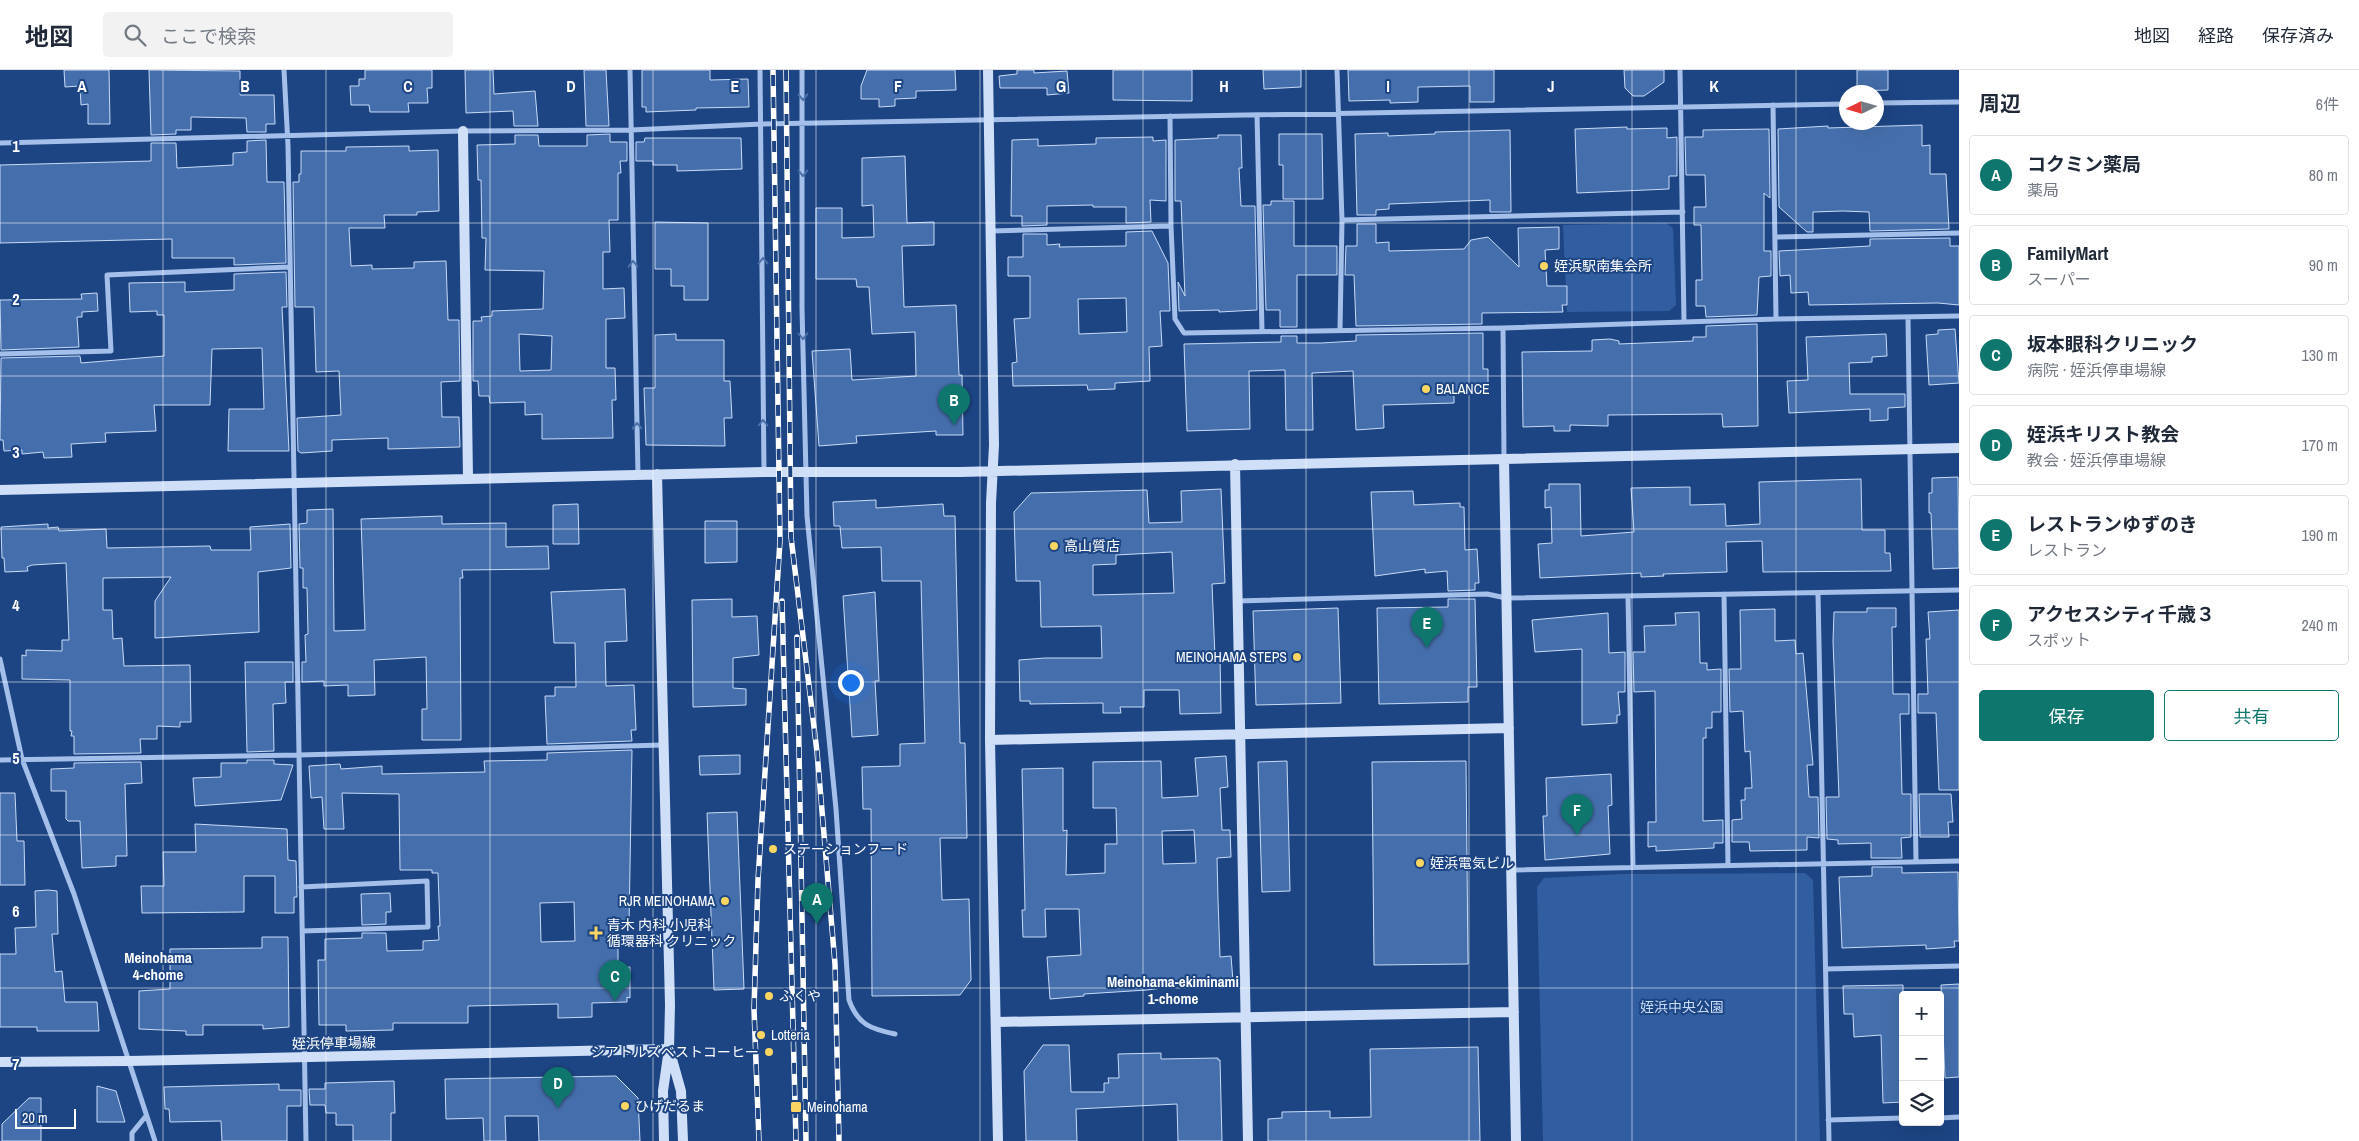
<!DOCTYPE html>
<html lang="ja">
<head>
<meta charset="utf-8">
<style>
  :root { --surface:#fff; --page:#f2f2f3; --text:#1f2937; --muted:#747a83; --line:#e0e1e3; --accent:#0f766e }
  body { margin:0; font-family:"Archivo Narrow","Noto Sans JP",sans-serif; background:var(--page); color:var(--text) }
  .controls { position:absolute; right:15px; bottom:15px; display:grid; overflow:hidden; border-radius:5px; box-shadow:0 5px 20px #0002 }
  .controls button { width:45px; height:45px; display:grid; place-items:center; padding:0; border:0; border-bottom:1px solid var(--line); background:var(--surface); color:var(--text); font:25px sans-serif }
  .compass { position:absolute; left:1839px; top:15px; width:45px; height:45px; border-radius:50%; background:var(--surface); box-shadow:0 5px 20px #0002; rotate:265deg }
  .scale { position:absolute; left:15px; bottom:12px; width:61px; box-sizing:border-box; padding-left:5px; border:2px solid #fff; border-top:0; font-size:14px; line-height:18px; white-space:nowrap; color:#fff; -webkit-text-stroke:4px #1d4584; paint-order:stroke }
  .you { position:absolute; left:850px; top:612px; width:18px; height:18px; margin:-12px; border:4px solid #fff; border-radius:50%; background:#1a73e8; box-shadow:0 0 0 8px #1a73e833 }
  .badge { display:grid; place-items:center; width:32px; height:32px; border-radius:50%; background:var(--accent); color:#fff; font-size:16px; font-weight:700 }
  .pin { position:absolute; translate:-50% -41px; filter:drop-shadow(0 1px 2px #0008) }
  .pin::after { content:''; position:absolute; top:26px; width:18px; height:15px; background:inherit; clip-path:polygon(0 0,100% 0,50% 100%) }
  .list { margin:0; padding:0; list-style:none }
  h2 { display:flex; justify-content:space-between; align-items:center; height:65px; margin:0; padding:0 20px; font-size:21px }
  h2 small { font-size:16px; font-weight:400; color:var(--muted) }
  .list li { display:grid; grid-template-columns:32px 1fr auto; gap:15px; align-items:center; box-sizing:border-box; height:80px; margin:0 10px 10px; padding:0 10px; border:1px solid var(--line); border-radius:5px }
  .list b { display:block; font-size:19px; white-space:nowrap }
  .list p { margin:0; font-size:16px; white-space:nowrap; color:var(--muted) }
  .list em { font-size:16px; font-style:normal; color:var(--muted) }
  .actions { display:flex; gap:10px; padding:15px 20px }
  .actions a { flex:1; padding:11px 0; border:1px solid var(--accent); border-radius:5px; text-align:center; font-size:18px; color:var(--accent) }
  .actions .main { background:var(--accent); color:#fff }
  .icon { flex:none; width:28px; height:28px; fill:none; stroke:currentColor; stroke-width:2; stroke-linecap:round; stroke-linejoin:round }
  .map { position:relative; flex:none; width:1959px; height:1071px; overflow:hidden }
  header { display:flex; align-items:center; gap:30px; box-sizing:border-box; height:70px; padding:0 25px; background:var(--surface); border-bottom:1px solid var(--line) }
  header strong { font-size:24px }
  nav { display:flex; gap:28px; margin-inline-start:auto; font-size:18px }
  .search { width:350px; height:45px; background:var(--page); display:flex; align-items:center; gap:12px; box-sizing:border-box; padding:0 18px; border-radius:5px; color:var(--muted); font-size:19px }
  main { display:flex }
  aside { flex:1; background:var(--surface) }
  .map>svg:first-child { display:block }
  .green { fill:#305ea1 }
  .building { fill:#456fac; stroke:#c8dbf7; fill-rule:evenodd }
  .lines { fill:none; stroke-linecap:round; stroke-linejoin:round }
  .street { stroke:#a4c0ea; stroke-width:5 }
  .secondary { stroke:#cfdff8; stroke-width:10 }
  .rail-casing { stroke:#fff; stroke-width:5.5 }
  .rail { stroke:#1d4584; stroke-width:4; stroke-dasharray:11; stroke-linecap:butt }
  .oneway { stroke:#4c70a8 }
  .grid { fill:none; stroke:#fff; stroke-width:1; stroke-opacity:0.55 }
  .poi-dot { fill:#fad562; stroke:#1d4584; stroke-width:2 }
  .labels { text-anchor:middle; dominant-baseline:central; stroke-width:4; stroke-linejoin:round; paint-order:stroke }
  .poi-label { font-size:14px; fill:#fff; stroke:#1d4584; text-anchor:start }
  .park-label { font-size:14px; fill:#c8dbf7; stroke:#1d4584 }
  .street-label { font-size:14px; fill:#fff; stroke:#1d4584 }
  .neighbourhood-label { font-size:15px; font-weight:bold; fill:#fff; stroke:#1d4584 }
  .grid-label { font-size:16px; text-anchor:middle; font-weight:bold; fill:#fff; stroke:#1d4584; stroke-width:4; stroke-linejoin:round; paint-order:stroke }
</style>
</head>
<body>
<header>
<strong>地図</strong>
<div class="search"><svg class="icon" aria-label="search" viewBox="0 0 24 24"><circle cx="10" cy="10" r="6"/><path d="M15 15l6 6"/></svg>ここで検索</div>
<nav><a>地図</a><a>経路</a><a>保存済み</a></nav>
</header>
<main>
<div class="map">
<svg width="1959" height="1071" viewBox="0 0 1959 1071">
  <rect width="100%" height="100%" fill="#1d4584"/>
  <path class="green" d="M1666,153L1673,158L1676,235L1669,241L1567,242L1563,155Z
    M1805,803L1813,810L1820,1071H1543L1537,817L1544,808L1623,804Z"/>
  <path class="building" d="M64,0H109L110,54H88V34L81,35L80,16L65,17Z
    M149,0L240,1V25H274L275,54H266V62H247L246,48L191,47V60H176V64L151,65Z
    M365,0H432V18H427L428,33H408L409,42H370L369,35H351L350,16H359V9H365Z
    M465,0H493L494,24L535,21L538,56H514L513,41L466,43Z
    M584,0H606L609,56H586Z
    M642,0H710V10L748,9L749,37L696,38V40L646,42V37H642Z
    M867,0H955L956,20L916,21V28L895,29V36L879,37V29H861V16Z
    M1017,0H1034V3L1067,1L1069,23L1047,25V18H1000L999,6L1017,4Z
    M1113,0H1192V31L1113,30Z
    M1263,0H1301V17L1264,19Z
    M1348,0H1494V32H1470V16L1418,17V32L1390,33V30L1349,31Z
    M1624,0H1664V12L1644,26H1633L1625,18Z
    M1857,0H1888V20L1857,21Z
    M1922,55V76L1930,75V104H1946L1949,159L1870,161L1869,142L1843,141L1813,142V162H1807L1779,137L1778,59L1828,56V58Z
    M1627,57V59L1667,58V68L1677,67V106H1669V119L1577,123L1575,59Z
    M1769,59L1770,128L1764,123V181H1771V206L1759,207L1757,245L1706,247L1705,236H1696V210H1702L1701,155H1694V137H1706L1705,105H1686L1685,67H1703V60Z
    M1510,60L1511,142H1490V130L1389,134V139L1376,140V145H1357L1355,64L1388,63V66L1435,64V62Z
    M610,64V72H627V91H620L621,103H618V150H609L610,182H603V219L624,218L625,248L606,249V298H615L616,330H612L613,368L542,369V344L525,345V332L490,333L489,326H479L478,311H473V251H482L481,247L492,246V241L543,239L544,201L485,200L486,168H482L481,110H478L477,75L515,74V65H538L539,76H587V65ZM519,264L552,266L551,300L520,301Z
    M1279,64H1322L1323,129H1283V95H1279Z
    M1218,65H1241L1242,98H1239L1241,136H1255L1257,240L1219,242V240L1179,241L1178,212L1185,226L1181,131H1175V70L1218,68Z
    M1153,67V71L1166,70V131L1150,130L1151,152L1126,153V137H1093V135L1047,136V155L1022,156V146H1011L1012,70L1038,69V76L1096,74V68Z
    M645,68H741L742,99L677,101V95H653V91H636V72H644Z
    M266,70L267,112H284L286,193L234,195V188H172V169L0,173V95L151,91V73H176L177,98L233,95V83L247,82V71Z
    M409,76V81L438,80L439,141L417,142V145H384L385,158H349L351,196L372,195V199L414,198V192L446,191L448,250H459L460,311L441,312L442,347H459L460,377L388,379V368L332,370V381L301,383L298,381L297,348L341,345L339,301L316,302L314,237H295L293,112H299V104H301V81H346V77Z
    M905,86L907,153L934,152V175L902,176L904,237L956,235L959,305H962L963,365H936V361L856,366L857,373L819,376L812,281L850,279L852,310L916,306L915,262L872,264L869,217H857L856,209H816V138H842V168L874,167L873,135L862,136V88Z
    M1271,131H1294V176H1337V205H1297V257H1280V240H1266L1263,135H1271Z
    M655,152L708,153V230H684V216H671V199H655Z
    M1357,154H1376V173L1389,172V181L1464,179L1471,170L1488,167L1519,197L1518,158L1559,157V179L1545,180L1547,216H1567V235H1562L1563,242L1482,243V254L1356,256L1354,205H1345L1346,176H1357Z
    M1152,161L1168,193L1170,241H1160L1162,276L1149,277L1150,311L1115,313V319L1088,320L1087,315L1013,316L1012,293L1017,292L1014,249L1030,248V206H1008V187H1023V164H1047V175L1060,174L1059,177L1126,176V162ZM1126,228L1127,262L1079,264L1078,229Z
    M1950,168V176H1959V235L1938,233L1809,235L1808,222L1791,223L1790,205L1780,206L1779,181L1870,176V169Z
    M286,202L287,237H282L289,381H228L229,339H264L262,278L212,279L210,335H154L156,361L105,363L106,372L71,374L72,387L44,388L43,382L22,384V380L4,381L3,370H0L1,288L80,286L81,293L164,286V245H157V241L130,242L129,213L185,212V222L234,220V204Z
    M97,223L98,241L82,242V247H77L79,277L1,280L0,230L82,229L81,224Z
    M1757,254L1758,356L1723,357L1722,344L1608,345V356L1570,355V361H1554V356L1523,357L1522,282L1592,281V270L1610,269L1619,271V274L1693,271V267H1706V256Z
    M1955,259L1959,313L1929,315L1926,265L1938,264V260Z
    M1483,263V299H1488V321L1454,322V333L1383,335L1384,358L1356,360L1353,301L1312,303L1313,360H1286L1285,300L1249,301L1250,359L1187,361L1184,274L1281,272V266H1297V273H1321L1356,271V265Z
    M676,264V270H724V311H730L732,348H724L725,376L646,375L644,318H655V265Z
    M1886,264L1887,286L1872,287V292L1849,293L1850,324H1905V337L1888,338V350L1870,351V339L1789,343L1787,311L1808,310L1806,267Z
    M1958,407L1959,498L1933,499L1931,443H1929V423H1932V408Z
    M1861,409L1862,460H1885V483H1890L1891,501L1763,502L1762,471L1726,472L1727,502L1663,504L1664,506L1641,507V503L1540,508L1538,474L1552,473L1551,437L1545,438V420H1549V414H1580L1581,466L1634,462L1631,418L1690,417V435L1725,434L1726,456L1760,454L1759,412Z
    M1221,419L1225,513L1212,514L1215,587L1220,586L1221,643L1180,644L1179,620H1144V637H1120L1121,643H1103V633L1030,634V631H1020L1019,590L1045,588H1102L1101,556L1041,557L1040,511H1016L1014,442L1031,423L1147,420L1149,453L1182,452L1181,421ZM1172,482L1174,523L1093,525V495L1116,494V485Z
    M1413,421L1414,435L1460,433V437H1464L1465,480L1477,479L1479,513H1475V520L1448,521L1447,501L1425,503V499L1375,506L1371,422Z
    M876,430V438L943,434L944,446H955L960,673H965L967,768H940L942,830L969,829L971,910L960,925L872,926L871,739H863L862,697L900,696V674L925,673L921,511H882L881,477L842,478L840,456H834L833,432Z
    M578,434L579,474H553V435Z
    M333,439L334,561L365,560L361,449L442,446V454L506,453V477L548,476L549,499L462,500L463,508H460L461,670H422V639H427L426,587L374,590L375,625L348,626V615L324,616V611L302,612V592H306L305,565L308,564L307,518H303V498H300L299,454L307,453V440Z
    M705,451H737V492L705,493Z
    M48,454V458L58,457L59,461L106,459L107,478L210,476L211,480H251L250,457L290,454L291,498L258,502L259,562L155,568V531L171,507L103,508V540H112L113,569L122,568L124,596L190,595L191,652H180V657L157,656V669H140L141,683L74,684V666H71L72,661H70V610L22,609V585L26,586V580L62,581V570H69L66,493L32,495L27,497L28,501L5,502L4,488H2L1,457Z
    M625,519L627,571L605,572L606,616L634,615L636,660H631L632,671L547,674L545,626H555V617H576L575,573H554L551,522Z
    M875,522L879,611H875L878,665L852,667L843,526Z
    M732,529V547L757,546L759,585L733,588V618L746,619V635L693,637L692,530Z
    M1448,529H1475L1477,617H1468V632L1379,634L1377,538L1448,537Z
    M1338,538L1341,633L1256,635L1253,541Z
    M1867,538H1896V557H1892L1893,624H1909V644H1900L1902,724H1911V767L1901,768L1902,788H1871V773L1838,774V770L1827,769L1826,727H1839L1833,571L1834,542H1867Z
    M1775,539V571L1795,570L1796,584L1803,583L1813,695H1807L1809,727H1818L1819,768L1807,767V780L1750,781L1749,772H1732V750L1742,749L1741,730H1745V718H1752L1750,681L1745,682L1743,641L1730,642L1729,599H1741L1740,540Z
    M1959,540V720H1939L1936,643H1918V624H1928L1926,569H1930L1928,542Z
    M1699,542L1700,593H1707V600L1721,599V642H1712V658H1706V668H1703V751L1723,750V773H1714V778L1656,781V776L1648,777V752H1656L1655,621L1634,622L1633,582H1645L1644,556L1676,555L1675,543Z
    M1608,543L1609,583L1625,582V622H1618L1620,645H1617V653L1582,655V579L1535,582L1532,550Z
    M245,592H293V612H285L286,633L273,634L274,681L247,682Z
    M632,680L629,855H618V897H630V928L627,927V932L592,933V947L558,948V934L468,936V953H393V960L346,961V955H319L318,890H325V869L362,868V863H386L387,881L423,880V871L439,870L438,856H440L438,803H432V800H400L399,724L342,723L344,759H324L322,727L311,728L309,696L340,694L341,699L382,696V704L485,702L484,691L547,690V683ZM574,832L575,871L541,872L540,833Z
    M740,685V704L700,705L699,686Z
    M1226,686L1228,717L1220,718L1222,760H1230L1231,787L1217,788L1218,829L1220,887L1231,886L1233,911L1162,916V918L1147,920L1084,924V926L1050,929L1047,887L1081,885L1079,839H1045L1046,867H1023L1022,840H1025L1022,699L1063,698V761L1067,760L1066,805L1105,803V774H1117L1116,738H1093V692L1161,691L1162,728L1198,726L1195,688ZM1194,760L1196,793L1163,794L1162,761Z
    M247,690H274V694L293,695L281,730L195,736L193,708L221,707V693H247Z
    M1287,691L1290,821L1262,822L1258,692Z
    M1466,691L1468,894L1374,895L1372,692Z
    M141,692L142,713L125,714L127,786H116V796L82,798L80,751H68L66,749V721H51V699L74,698V693Z
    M1611,704L1612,735L1608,736L1610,784L1545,790L1543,746H1547L1546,708Z
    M0,723H15L17,771H24L25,815H0Z
    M1919,724H1951L1953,752H1948L1949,767H1920Z
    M737,742L744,919L714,920L707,743Z
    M195,754L287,759L288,790L296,791L297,827H294V843H275V806H244V842L142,843L141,816H164L163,782H196Z
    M1872,797H1902V803L1958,802L1959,871H1954L1955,877L1926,879V875L1842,878L1839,807L1872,806Z
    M48,820L57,821L58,864H52L55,902L62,901L65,932H97L99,961H37V957H0V884H16L15,858L36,857L35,821Z
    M390,823L391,842H386V854L362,855L361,824Z
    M262,867H288L289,957L263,959V955H203V965H186V961L139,959V921L170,919V879L262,878Z
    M1959,914V1007L1945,1008L1941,915Z
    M1903,915V1032L1883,1033L1881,965L1854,967L1853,944H1844L1843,916Z
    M1043,975H1069L1071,1022H1104V1013H1109L1108,1008H1119L1118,984L1161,983V989L1218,988V990H1220L1222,1071H1178L1177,1034L1076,1039L1077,1071H1026L1024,1001Z
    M1478,977L1480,1071H1268V1049L1282,1048V1042L1330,1041V1048L1371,1047L1370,979Z
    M616,1006L638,1028L640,1071H539L538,1046H505L506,1071H484L483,1048L446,1049L445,1009Z
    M394,1011L395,1043H391V1071H353V1055H336V1043H326L325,1035H310L309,1019H325V1013Z
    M279,1014V1020H301V1036H287V1071H222L221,1051L170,1052L169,1039H165L164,1017Z
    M97,1016L116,1021L125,1052H97Z
    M29,1028H41V1071H2V1054Z"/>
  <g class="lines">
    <path class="street" d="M284,0L288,75L306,1071
      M630,0L638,405
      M760,0L764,402
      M802,0V238L807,446L836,739L849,930C858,955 871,959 895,964
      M1337,0L1342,150L1340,260
      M1680,0L1684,252
      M1876,33L1959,32
      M1773,35L1776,249
      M1257,45L1262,261
      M1170,46L1171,156L1175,249L1184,263L1503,258L1776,249L1959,246
      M0,73L463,61L631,60L762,54L1846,34
      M1342,150L1683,142
      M991,161L1171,156
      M1776,167L1959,163
      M1908,248L1916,792
      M1503,258L1504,389
      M0,284L111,281L107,205L289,197
      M1724,524L1728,795
      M1818,524L1829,1071
      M1628,526L1633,797
      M1238,531L1487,524L1506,528L1959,520
      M0,589L22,689L74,824L155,1071
      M0,690L299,685L663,675
      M1513,800L1959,791
      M301,817L427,811L428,857L302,861
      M1826,899L1959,896
      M1940,1048L1959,1047
      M1828,1050L1903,1048
      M132,1071V1063L146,1046"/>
    <path class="secondary" d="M988,0L994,375L991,433L990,670L998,1071
      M463,61L468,408
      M1504,389L1516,1071
      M1235,394L1248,1071
      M657,404L670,935L669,979L663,1021L664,1071
      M0,420L764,402H960L1959,378
      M990,670L1509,658
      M997,952L1514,942
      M670,982L681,1021L683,1071
      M0,992L129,991L669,979"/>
    <defs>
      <path id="rail" d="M786,0L791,467L817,682L835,894L839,1071
        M782,531L796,1071
        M797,567L806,1071
        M759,1071L754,939L758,810L780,471L773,0"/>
    </defs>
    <use href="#rail" class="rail-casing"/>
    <use href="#rail" class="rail"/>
  </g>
  <defs><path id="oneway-chevron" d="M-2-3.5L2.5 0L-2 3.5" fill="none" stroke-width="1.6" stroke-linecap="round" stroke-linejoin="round" transform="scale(1.25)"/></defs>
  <g class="oneway">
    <use href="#oneway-chevron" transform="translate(803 27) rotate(89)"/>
    <use href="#oneway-chevron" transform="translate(803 103) rotate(90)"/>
    <use href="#oneway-chevron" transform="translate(763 191) rotate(-90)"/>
    <use href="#oneway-chevron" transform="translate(633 194) rotate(-91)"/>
    <use href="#oneway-chevron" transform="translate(803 266) rotate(88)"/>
    <use href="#oneway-chevron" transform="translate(763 353) rotate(-90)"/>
    <use href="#oneway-chevron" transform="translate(637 356) rotate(-91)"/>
  </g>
  <path class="grid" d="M163,0V1071M326,0V1071M490,0V1071M653,0V1071M816,0V1071M980,0V1071M1143,0V1071M1306,0V1071M1469,0V1071M1632,0V1071M1796,0V1071M0,153H1959M0,306H1959M0,459H1959M0,612H1959M0,765H1959M0,918H1959"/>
  <g class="poi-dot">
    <circle cx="1544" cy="196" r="5"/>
    <circle cx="1426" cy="319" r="5"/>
    <circle cx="1054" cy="476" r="5"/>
    <circle cx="1297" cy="587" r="5"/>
    <circle cx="773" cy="779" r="5"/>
    <circle cx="1420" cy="793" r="5"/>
    <circle cx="725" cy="831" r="5"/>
    <path d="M593.5 855.5h5v5h5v5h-5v5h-5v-5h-5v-5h5z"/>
    <circle cx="769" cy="926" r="5"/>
    <circle cx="761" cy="965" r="5"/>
    <circle cx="769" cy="982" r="5"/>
    <circle cx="625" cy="1036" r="5"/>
    <rect x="790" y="1031" width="12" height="12" rx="2.5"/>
  </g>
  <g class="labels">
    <g class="poi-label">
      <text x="1554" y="196">姪浜駅南集会所</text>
      <text x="1436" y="319">BALANCE</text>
      <text x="1064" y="476">高山質店</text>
      <text x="1287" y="587" text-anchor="end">MEINOHAMA STEPS</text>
      <text x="783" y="779">ステーションフード</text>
      <text x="1430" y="793">姪浜電気ビル</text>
      <text x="715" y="831" text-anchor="end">RJR MEINOHAMA</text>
      <text x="607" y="855">青木 内科 小児科<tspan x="607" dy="16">循環器科 クリニック</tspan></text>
      <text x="779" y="926">ふくや</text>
      <text x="771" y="965">Lotteria</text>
      <text x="759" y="982" text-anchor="end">シアトルズベストコーヒー</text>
      <text x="635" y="1036">ひげだるま</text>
      <text x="807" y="1037">Meinohama</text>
    </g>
    <g class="park-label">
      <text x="1682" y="937">姪浜中央公園</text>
    </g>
    <g class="street-label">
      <text transform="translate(334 973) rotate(-1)">姪浜停車場線</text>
    </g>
    <g class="neighbourhood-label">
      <text x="158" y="887">Meinohama<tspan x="158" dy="17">4-chome</tspan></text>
      <text x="1173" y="911">Meinohama-ekiminami<tspan x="1173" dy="17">1-chome</tspan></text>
    </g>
  </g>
  <g class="grid-label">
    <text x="82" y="22">A</text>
    <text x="245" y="22">B</text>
    <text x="408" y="22">C</text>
    <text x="571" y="22">D</text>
    <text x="735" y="22">E</text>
    <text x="898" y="22">F</text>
    <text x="1061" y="22">G</text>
    <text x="1224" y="22">H</text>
    <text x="1388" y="22">I</text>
    <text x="1551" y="22">J</text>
    <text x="1714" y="22">K</text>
    <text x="16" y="82">1</text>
    <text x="16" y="235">2</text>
    <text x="16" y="388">3</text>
    <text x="16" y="541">4</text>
    <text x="16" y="694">5</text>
    <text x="16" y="847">6</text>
    <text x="16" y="1000">7</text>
  </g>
</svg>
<div class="controls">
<button>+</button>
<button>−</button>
<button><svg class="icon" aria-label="layers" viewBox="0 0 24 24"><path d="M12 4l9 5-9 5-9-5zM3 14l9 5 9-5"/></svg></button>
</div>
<svg class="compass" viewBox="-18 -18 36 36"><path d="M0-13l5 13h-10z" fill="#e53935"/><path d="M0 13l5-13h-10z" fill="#747a83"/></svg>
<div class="scale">20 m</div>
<div class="you"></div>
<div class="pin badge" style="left:817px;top:854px">A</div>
<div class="pin badge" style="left:954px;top:355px">B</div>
<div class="pin badge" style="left:615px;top:931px">C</div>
<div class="pin badge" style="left:558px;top:1038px">D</div>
<div class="pin badge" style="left:1427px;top:578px">E</div>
<div class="pin badge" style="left:1577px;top:765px">F</div>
</div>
<aside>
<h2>周辺<small>6件</small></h2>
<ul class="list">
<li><span class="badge">A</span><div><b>コクミン薬局</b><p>薬局</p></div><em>80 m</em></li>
<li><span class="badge">B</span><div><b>FamilyMart</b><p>スーパー</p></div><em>90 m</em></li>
<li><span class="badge">C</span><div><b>坂本眼科クリニック</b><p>病院 · 姪浜停車場線</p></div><em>130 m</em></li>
<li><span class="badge">D</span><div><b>姪浜キリスト教会</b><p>教会 · 姪浜停車場線</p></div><em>170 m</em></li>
<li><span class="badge">E</span><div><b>レストランゆずのき</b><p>レストラン</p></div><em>190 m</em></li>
<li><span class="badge">F</span><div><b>アクセスシティ千歳３</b><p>スポット</p></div><em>240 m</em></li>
</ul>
<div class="actions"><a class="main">保存</a><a>共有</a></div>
</aside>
</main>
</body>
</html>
